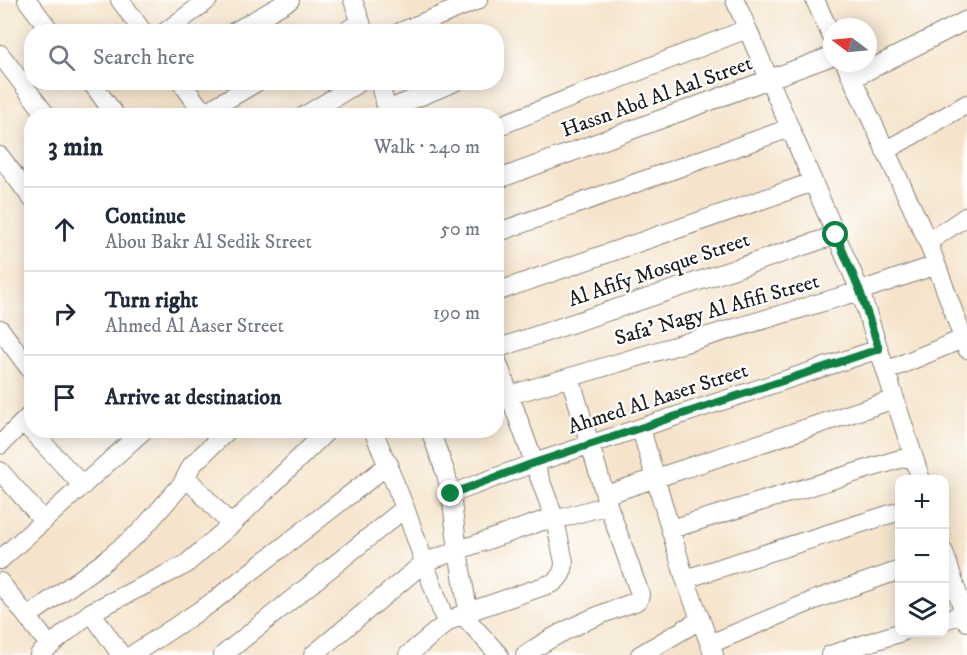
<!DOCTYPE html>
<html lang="en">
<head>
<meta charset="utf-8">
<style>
  :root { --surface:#fff; --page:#f6f6f7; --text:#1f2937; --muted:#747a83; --line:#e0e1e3 }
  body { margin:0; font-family:"IM FELL DW Pica",serif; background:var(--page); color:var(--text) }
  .controls { position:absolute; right:18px; bottom:18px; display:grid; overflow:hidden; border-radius:12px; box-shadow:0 3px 15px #0003 }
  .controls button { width:54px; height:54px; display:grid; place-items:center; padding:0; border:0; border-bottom:2px solid var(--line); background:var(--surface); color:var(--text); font:30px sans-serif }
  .compass { position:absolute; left:823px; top:18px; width:54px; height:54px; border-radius:50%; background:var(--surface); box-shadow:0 3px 15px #0003; rotate:286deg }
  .stop { position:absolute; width:18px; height:18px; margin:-14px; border:4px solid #0b8043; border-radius:50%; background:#fff }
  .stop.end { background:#0b8043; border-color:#fff; box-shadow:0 2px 6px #0008 }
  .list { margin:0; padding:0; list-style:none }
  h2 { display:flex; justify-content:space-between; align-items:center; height:78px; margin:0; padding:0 24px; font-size:26px }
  h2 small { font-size:20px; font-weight:400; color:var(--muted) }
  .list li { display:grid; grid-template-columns:39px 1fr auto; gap:18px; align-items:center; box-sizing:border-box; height:84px; padding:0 24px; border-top:2px solid var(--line) }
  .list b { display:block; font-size:22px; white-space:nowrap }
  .list p { margin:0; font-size:20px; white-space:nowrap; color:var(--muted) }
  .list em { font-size:20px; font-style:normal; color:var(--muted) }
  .icon { flex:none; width:33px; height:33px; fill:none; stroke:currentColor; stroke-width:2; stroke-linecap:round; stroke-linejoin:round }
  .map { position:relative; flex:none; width:967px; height:655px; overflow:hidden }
  .search { position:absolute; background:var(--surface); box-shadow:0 3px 15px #0003; left:24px; top:24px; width:480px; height:66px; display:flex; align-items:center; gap:15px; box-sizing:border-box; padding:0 21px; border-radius:24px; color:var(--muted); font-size:22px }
  .panel { position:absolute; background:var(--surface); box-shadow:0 3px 15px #0003; left:24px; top:108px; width:480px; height:330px; border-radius:24px }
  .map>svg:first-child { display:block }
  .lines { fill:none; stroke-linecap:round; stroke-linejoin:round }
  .minor-casing { stroke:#888074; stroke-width:20 }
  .minor { stroke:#fff; stroke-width:18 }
  .route { stroke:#0b8043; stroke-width:8 }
  .labels { text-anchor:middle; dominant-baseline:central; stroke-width:4.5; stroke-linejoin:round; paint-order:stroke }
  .street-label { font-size:21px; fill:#1c1c1c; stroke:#fff }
</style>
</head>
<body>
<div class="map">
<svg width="967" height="655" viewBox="0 0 967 655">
  <rect width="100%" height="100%" fill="#fff"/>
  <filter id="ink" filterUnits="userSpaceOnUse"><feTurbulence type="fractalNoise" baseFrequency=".0167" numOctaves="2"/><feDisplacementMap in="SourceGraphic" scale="12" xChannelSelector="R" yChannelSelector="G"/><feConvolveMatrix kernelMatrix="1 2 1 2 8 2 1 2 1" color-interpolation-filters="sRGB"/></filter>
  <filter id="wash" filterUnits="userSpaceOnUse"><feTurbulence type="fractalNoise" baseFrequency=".008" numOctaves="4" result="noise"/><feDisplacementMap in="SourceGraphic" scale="24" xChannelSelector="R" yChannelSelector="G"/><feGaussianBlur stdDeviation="1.35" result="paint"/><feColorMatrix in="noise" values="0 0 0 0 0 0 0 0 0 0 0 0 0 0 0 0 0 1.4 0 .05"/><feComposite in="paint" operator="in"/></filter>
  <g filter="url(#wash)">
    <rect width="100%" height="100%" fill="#f5e4cb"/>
  </g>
  <g filter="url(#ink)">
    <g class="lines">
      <defs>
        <path id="minor" d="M27,0L51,32
          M120,0L143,32
          M353,0L364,32
          M735,0L860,291L921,480
          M815,0L832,37
          M165,32L208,0
          M234,32L290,0
          M344,32L361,22
          M400,32L478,0
          M0,54L47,116
          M845,63L928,242L967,349
          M853,78L967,20
          M91,82L116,116
          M181,82L206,116
          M379,82L389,116
          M387,110L455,82
          M204,113L257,82
          M304,116L360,82
          M496,127L747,29
          M885,151L967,104
          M0,156L32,199
          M496,180L832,56
          M496,233L790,128
          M928,242L967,216
          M496,292L813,182
          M0,329L32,372
          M496,349L836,235
          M886,371L967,337
          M510,395L860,291L936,265
          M23,422L83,486
          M641,429L685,579L714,655
          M373,430L405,508L446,623
          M430,430L446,474L451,494L458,551L468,611
          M0,445L30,415
          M0,471L44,521
          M186,477L231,525
          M451,494L534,463L879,349
          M605,495L895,399
          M671,529L913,455
          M944,552L967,622
          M0,560L144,430
          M685,579L900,511
          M0,582L50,646
          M91,612L121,655
          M462,614L499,655
          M27,617L101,564L141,531L182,484L192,465L228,430
          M944,620L965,614
          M710,644L817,599L900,570
          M39,655L91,612L185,565L231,525L328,430
          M132,655L211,603L389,464
          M223,655L405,508
          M313,655L425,562L542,521L555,520L608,505
          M408,655L446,623L462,614L553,583C561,577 564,571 564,562L555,520L496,358
          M525,655C559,631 596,615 635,602L639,599L640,594L608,505L570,377
          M640,655L700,620
          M830,655L902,632"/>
      </defs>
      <use href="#minor" class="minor-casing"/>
      <use href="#minor" class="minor"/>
    </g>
  </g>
  <g class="lines" filter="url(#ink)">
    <path class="route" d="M451,494L534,463L879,349L860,291L836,235"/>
  </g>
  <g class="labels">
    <g class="street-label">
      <text transform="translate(657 97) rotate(-20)">Hassn Abd Al Aal Street</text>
      <text transform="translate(659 270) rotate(-19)">Al Afify Mosque Street</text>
      <text transform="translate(717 310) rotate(-16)">Safa' Nagy Al Afifi Street</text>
      <text transform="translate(658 399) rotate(-18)">Ahmed Al Aaser Street</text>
    </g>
  </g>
</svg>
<div class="controls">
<button>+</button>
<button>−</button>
<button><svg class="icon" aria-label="layers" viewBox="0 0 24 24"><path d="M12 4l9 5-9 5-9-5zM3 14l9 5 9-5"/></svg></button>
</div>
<svg class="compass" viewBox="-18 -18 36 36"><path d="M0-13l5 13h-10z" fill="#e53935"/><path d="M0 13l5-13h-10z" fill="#747a83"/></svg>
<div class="stop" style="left:836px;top:235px"></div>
<div class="stop end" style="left:451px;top:494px"></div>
<div class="search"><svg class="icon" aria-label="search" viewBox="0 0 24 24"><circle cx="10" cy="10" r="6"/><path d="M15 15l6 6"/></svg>Search here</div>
<section class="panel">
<h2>3 min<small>Walk · 240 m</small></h2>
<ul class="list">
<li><svg class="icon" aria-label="ahead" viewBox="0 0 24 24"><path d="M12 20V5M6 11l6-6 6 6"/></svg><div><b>Continue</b><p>Abou Bakr Al Sedik Street</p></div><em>50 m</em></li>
<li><svg class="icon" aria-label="right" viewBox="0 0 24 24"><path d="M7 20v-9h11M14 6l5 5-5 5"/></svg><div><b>Turn right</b><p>Ahmed Al Aaser Street</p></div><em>190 m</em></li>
<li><svg class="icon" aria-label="arrive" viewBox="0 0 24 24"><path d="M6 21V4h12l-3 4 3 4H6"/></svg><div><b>Arrive at destination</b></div></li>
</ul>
</section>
</div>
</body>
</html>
